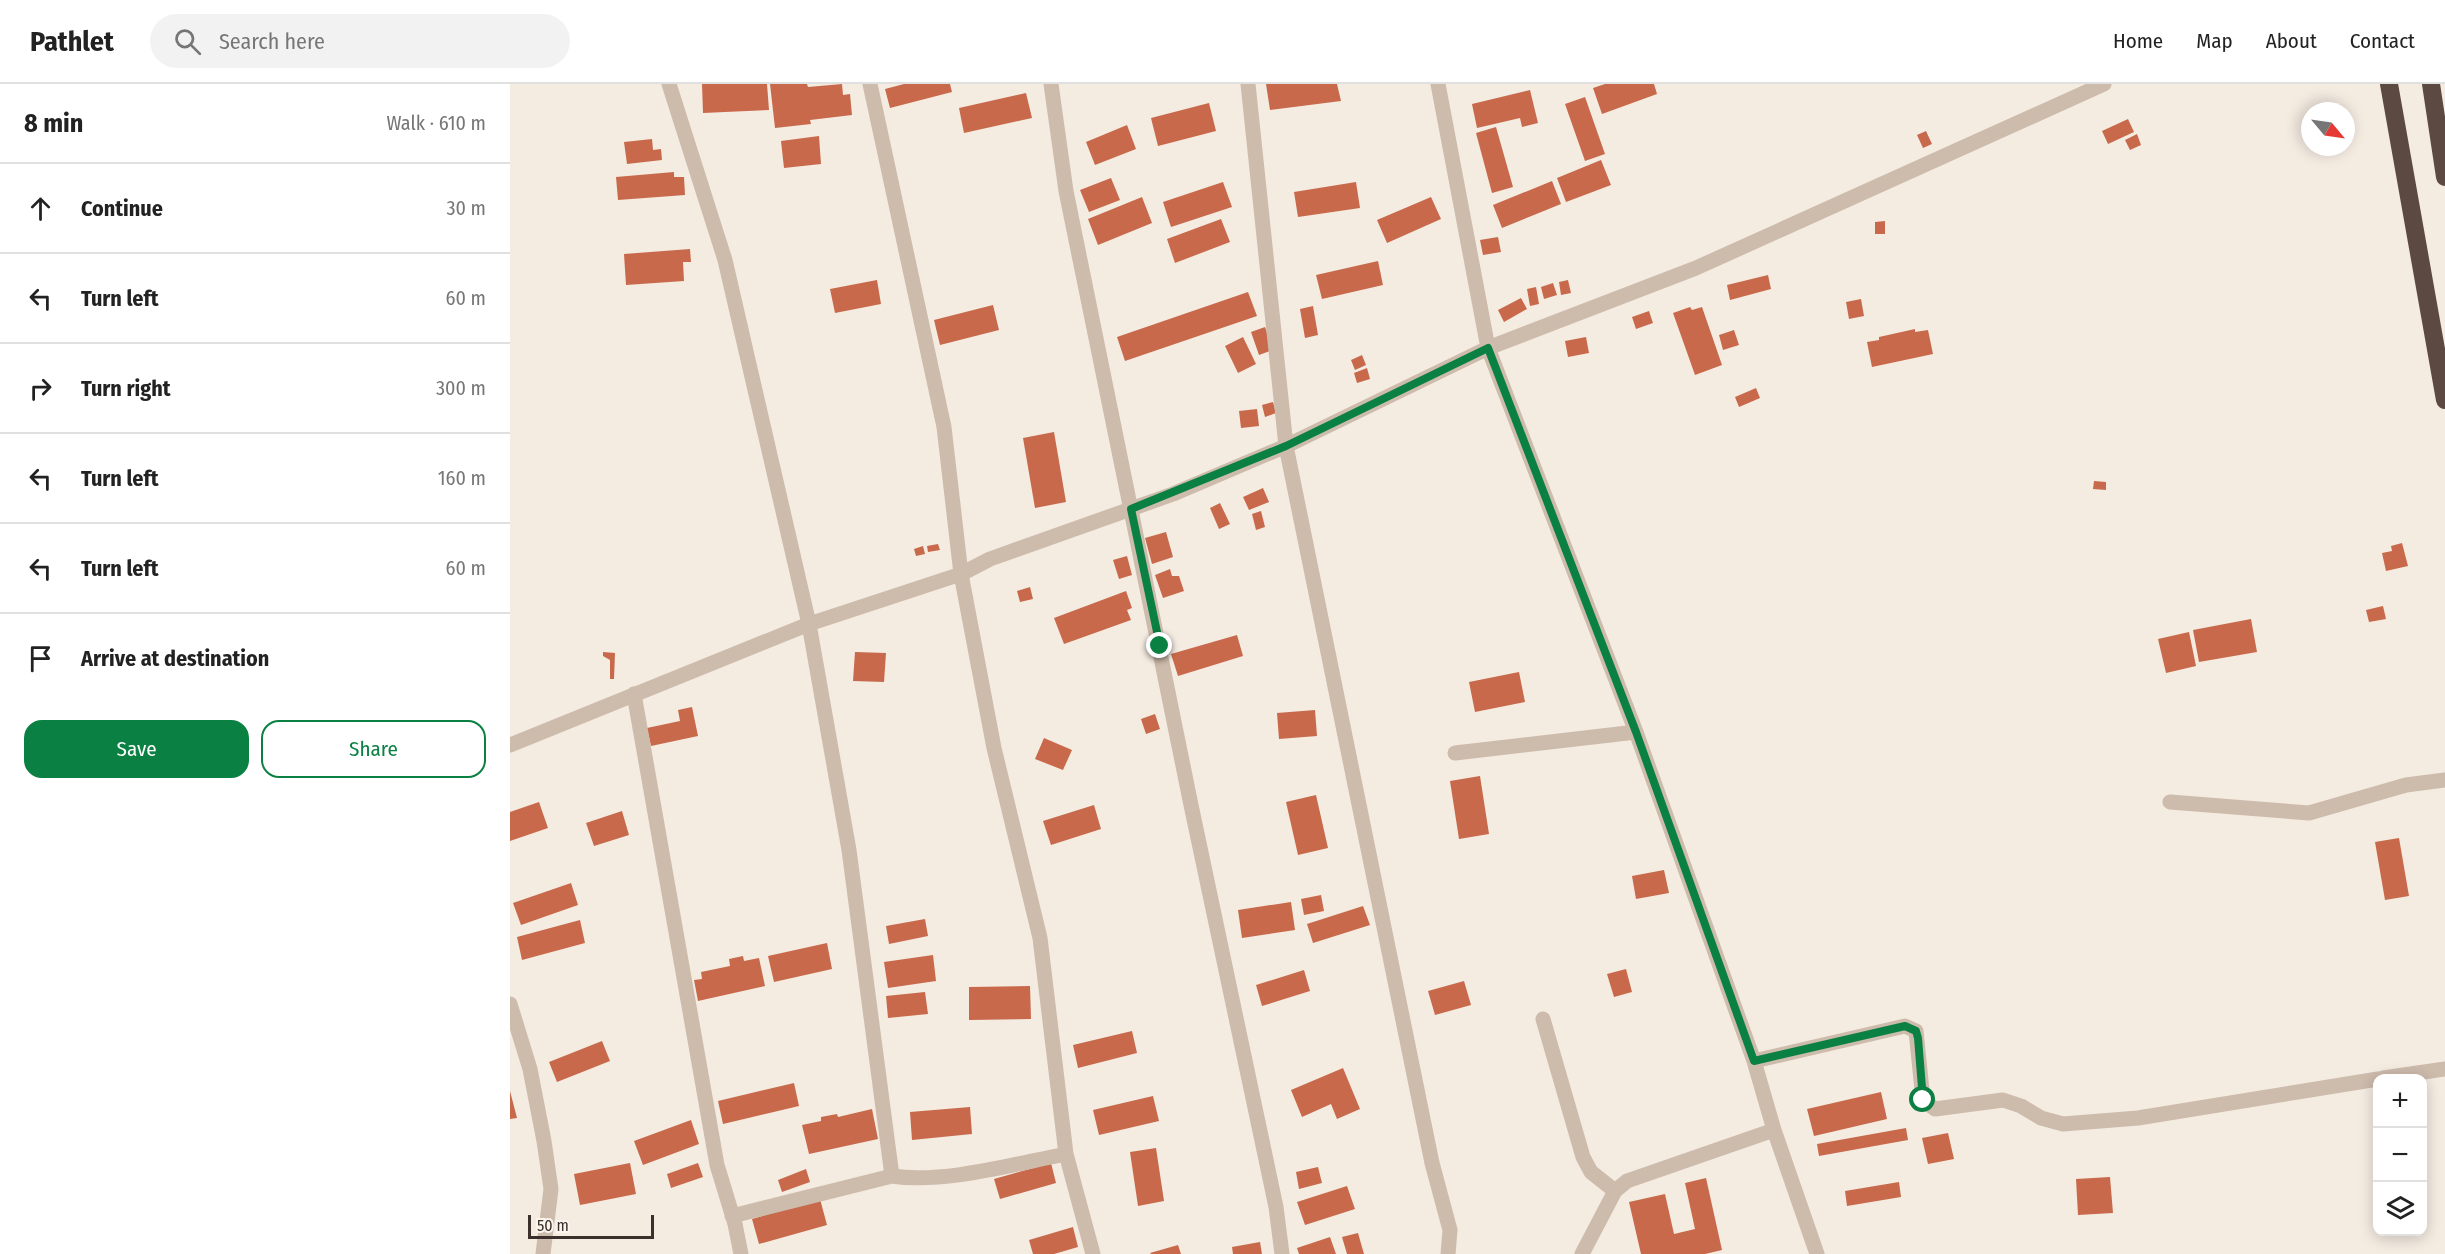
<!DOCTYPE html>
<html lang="en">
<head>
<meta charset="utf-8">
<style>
  :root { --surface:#fff; --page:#f2f2f2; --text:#222; --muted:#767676; --line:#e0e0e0; --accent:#0b8043 }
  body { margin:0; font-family:"Fira Sans Condensed",sans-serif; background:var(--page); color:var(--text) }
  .controls { position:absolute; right:18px; bottom:18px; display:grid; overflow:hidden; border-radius:12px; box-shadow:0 3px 15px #0003 }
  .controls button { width:54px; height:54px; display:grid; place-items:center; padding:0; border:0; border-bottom:2px solid var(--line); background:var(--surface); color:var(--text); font:30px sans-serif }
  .compass { position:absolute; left:1791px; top:18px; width:54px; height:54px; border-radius:50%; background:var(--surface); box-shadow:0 3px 15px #0003; rotate:119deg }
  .scale { position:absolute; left:18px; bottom:15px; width:126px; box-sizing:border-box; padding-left:6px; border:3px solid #3b302b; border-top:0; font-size:16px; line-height:21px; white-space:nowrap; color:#3b302b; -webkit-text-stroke:4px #fbf5ee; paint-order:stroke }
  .stop { position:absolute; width:18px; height:18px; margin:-14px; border:4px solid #0b8043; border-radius:50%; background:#fff }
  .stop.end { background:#0b8043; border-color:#fff; box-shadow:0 2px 6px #0008 }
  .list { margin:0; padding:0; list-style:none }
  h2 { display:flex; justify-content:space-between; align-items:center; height:78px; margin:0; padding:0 24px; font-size:26px }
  h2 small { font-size:20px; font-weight:400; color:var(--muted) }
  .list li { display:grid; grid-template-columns:39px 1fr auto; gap:18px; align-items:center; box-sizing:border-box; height:90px; padding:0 24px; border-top:2px solid var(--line) }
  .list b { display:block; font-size:22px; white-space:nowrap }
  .list em { font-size:20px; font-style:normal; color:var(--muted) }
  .actions { display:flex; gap:12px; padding:18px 24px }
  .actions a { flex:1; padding:14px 0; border:2px solid var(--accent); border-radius:18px; text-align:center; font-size:21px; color:var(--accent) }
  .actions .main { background:var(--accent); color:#fff }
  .icon { flex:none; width:33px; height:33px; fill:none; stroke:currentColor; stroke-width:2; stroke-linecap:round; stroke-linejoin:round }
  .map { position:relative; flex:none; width:1935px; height:1170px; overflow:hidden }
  header { display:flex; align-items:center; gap:36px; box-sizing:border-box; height:84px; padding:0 30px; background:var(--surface); border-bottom:2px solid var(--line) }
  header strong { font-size:28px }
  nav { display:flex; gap:33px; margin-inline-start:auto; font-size:21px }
  .search { width:420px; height:54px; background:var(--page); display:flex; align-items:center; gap:15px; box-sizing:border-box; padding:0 21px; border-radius:33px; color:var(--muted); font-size:22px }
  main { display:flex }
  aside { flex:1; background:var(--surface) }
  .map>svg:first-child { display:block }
  .building { fill:#c8694b }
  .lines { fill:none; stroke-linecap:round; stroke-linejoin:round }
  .minor { stroke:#cdbbac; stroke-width:15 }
  .highway { stroke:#5c4a42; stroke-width:18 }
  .route { stroke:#0b8043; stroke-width:8 }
</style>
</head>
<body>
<header>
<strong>Pathlet</strong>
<div class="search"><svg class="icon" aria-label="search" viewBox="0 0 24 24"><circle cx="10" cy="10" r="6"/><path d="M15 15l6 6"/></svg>Search here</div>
<nav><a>Home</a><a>Map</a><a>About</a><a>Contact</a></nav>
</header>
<main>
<aside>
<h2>8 min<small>Walk · 610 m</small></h2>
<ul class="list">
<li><svg class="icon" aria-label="ahead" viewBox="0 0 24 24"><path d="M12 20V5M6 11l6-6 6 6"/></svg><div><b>Continue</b></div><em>30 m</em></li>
<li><svg class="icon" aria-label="left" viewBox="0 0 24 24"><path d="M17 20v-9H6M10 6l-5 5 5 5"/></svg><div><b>Turn left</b></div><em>60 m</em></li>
<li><svg class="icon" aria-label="right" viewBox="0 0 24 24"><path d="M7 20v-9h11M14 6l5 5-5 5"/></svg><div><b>Turn right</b></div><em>300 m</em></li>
<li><svg class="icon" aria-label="left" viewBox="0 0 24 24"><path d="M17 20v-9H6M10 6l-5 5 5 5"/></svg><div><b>Turn left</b></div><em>160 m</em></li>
<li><svg class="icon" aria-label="left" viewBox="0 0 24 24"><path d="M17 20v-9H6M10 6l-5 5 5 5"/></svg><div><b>Turn left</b></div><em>60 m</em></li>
<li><svg class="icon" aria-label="arrive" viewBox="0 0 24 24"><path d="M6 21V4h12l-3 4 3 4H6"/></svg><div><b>Arrive at destination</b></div></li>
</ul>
<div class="actions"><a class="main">Save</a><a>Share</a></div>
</aside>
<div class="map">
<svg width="1935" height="1170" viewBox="0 0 1935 1170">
  <rect width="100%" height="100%" fill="#f4ebe1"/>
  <path class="building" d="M192,0H257L259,26L193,29Z
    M260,0H297L298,3L332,0L333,11L340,10L342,31L300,36L301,40L265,44Z
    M394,0H440L442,8L380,24L375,5Z
    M756,0H827L831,17L760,26Z
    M1095,0H1144L1147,10L1092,30L1083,4Z
    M1020,6L1028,39L1012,43L1010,34L967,44L962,20Z
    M516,9L522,34L454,49L449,24Z
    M1075,13L1095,70L1075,77L1055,20Z
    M699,19L706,47L648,62L641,34Z
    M1618,35L1624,48L1598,60L1592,47Z
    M617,41L626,65L585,81L576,58Z
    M986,43L1003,103L982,109L966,49Z
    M1416,47L1422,60L1413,64L1407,51Z
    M1627,50L1631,61L1620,66L1615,56Z
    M309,52L311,80L274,84L271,57Z
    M142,55L143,66L151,65L152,76L117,80L114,58Z
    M1091,76L1101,101L1056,118L1047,94Z
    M164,88V93H174L175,111L108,116L106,93Z
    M601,94L610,116L579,128L570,106Z
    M1042,97L1051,120L992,144L983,121Z
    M713,98L722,123L661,143L653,118Z
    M846,98L850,124L788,133L784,108Z
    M632,113L642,139L588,161L578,135Z
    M921,113L931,135L877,159L867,136Z
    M711,135L720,158L665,179L657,155Z
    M1375,137V150H1365V138Z
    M988,153L991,168L973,171L970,156Z
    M180,165L181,178H173L174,197L116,201L114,170Z
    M868,177L873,201L812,215L806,191Z
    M1258,191L1261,205L1220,216L1217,201Z
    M367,196L371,220L325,229L320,205Z
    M1058,196L1061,209L1051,211L1049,198Z
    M1043,199L1047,211L1034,215L1031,203Z
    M1026,203L1029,220L1020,222L1017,205Z
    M738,208L747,232L615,277L607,253Z
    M1011,214L1017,225L994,238L988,226Z
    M1351,215L1354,232L1339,235L1336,218Z
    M483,221L489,246L430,261L424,236Z
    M803,222L808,251L795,254L790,225Z
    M1180,223L1182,226L1192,223L1212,281L1185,291L1163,229Z
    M1139,227L1143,239L1126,245L1122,233Z
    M755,243L763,266L749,271L741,248Z
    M1405,245V248L1418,246L1423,270L1362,283L1357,258L1369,256V253Z
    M1224,246L1229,261L1213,266L1209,251Z
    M733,253L746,280L728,289L715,262Z
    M1076,253L1079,269L1058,273L1055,257Z
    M852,271L856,281L845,286L841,276Z
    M857,284L860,295L847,299L844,289Z
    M1246,304L1250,314L1229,323L1225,313Z
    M763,318L766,329L755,333L752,321Z
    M747,325L749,342L731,344L729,327Z
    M544,348L556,418L525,424L513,354Z
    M1584,397L1596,398V406L1583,405Z
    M753,404L759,418L739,426L733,413Z
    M710,419L720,440L709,445L700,424Z
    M751,427L755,443L746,446L742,430Z
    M656,448L663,473L642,480L635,454Z
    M1892,459L1898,482L1876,487L1872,469L1882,467L1881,462Z
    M428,460L430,466L418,468L417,462Z
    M413,462L415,470L406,472L404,465Z
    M617,472L622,491L609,495L603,476Z
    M660,485L662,492H669L674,507L653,514L645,491Z
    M520,503L523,515L510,518L507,507Z
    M616,507L622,524L617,526L621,536L554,560L544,534Z
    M1873,522L1876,535L1859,538L1856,526Z
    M1741,535L1747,568L1689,578L1683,546Z
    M1679,548L1686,582L1656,589L1648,555Z
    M727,551L733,572L668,592L661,570Z
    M93,568L105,569L104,595H100V576L93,572Z
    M345,568L376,569L374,598L343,597Z
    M1009,588L1015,618L965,628L959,598Z
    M182,623L188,652L141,662L137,644L170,637L168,626Z
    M805,626L807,652L769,655L767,629Z
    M645,630L650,645L636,650L631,635Z
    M534,654L562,666L553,686L525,675Z
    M970,692L979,750L949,755L940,697Z
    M806,711L818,764L788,771L776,718Z
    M29,718L38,744L0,757V728Z
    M584,721L591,745L541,761L533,737Z
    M112,727L119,751L84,762L76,739Z
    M1889,754L1899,812L1875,816L1865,758Z
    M1154,786L1159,809L1126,815L1122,792Z
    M61,799L68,821L11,841L3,819Z
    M811,811L814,827L794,831L791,815Z
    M781,818L785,846L732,854L728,826Z
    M853,822L860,841L803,859L797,840Z
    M415,835L418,852L379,860L376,842Z
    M70,836L75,859L12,876L7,853Z
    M317,859L322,885L264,898L258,872Z
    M423,871L426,897L378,904L374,878Z
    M233,872L234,877L249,874L255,902L188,917L184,896L192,895L191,888L220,882L219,875Z
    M1116,885L1122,908L1104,913L1097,890Z
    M794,886L800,907L752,922L746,901Z
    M954,897L961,921L925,931L918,907Z
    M520,902L521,935L459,936V903Z
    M415,908L418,930L378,934L376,912Z
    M622,947L627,969L568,984L563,961Z
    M92,957L100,977L47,998L39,978Z
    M833,984L850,1025L827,1035L821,1020L792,1033L781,1006Z
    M284,999L289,1022L213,1040L208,1017Z
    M0,1007L7,1034L0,1035Z
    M1371,1008L1377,1035L1304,1052L1297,1025Z
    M643,1012L649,1037L589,1051L583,1026Z
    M460,1023L462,1050L402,1056L400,1028Z
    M362,1025L368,1055L299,1070L292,1041L311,1037V1033L327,1030L328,1033Z
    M181,1036L189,1060L133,1081L124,1057Z
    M1396,1044L1398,1056L1309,1072L1307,1060Z
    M1438,1049L1444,1075L1418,1080L1412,1054Z
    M646,1064L654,1117L628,1122L620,1068Z
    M120,1079L126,1110L70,1121L64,1090Z
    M188,1079L193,1093L161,1104L157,1090Z
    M541,1079L546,1099L490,1115L484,1095Z
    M808,1083L812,1099L789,1105L786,1088Z
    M296,1085L300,1098L272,1108L268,1096Z
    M1600,1093L1603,1129L1568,1131L1566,1095Z
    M1196,1094L1212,1166L1195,1170H1131L1119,1118L1155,1110L1164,1150L1185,1145L1175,1099Z
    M1389,1098L1391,1113L1337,1122L1335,1107Z
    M837,1102L845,1125L795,1141L787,1118Z
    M310,1115L317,1141L249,1160L242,1135Z
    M563,1143L568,1163L544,1170H523L519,1156Z
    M848,1149L854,1170H837L832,1153Z
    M820,1153L826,1170H789L787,1164Z
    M750,1158L752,1170H723L722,1163Z
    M668,1161L671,1170H641L640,1169Z"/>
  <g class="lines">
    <path class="minor" d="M159,0L215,176L299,540L339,766L382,1092
      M360,0L434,343L451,490L484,664L530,854L556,1070L583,1170
      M541,0L556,107L681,721L766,1123L772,1170
      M738,0L776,362L922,1079L940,1146L938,1170
      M928,0L978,264L1126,648L1244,977L1264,1046L1307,1170
      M124,610L207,1081L225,1140L231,1170
      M0,661L299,540L451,490L480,475L663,410L776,362L978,264L1186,184L1594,0
      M945,669L1126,648
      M1660,718L1799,729L1896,701L1935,696
      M0,920L20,985L34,1057L41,1105L33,1170
      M1033,935L1073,1073L1081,1088L1105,1107
      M1244,977L1395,942L1406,947L1413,1016L1425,1025L1493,1016L1511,1022L1531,1034L1553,1040L1628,1034L1868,995
      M1873,994L1935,985
      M222,1132L382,1092C433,1100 504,1080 556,1070
      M1072,1170L1105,1107L1117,1097L1264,1046"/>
    <path class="highway" d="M1879,0L1935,316
      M1921,0L1935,93"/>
  </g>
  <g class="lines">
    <path class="route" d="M650,562L621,425L776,362L978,264L1126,648L1244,977L1395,942L1406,947L1408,954L1413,1016"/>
  </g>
</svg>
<div class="controls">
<button>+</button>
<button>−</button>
<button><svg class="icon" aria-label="layers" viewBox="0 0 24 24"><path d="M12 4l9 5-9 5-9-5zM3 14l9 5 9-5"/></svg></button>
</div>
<svg class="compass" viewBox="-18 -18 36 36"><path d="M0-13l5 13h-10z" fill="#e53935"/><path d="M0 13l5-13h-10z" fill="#767676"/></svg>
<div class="scale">50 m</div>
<div class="stop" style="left:1413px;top:1016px"></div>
<div class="stop end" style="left:650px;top:562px"></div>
</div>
</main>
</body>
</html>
